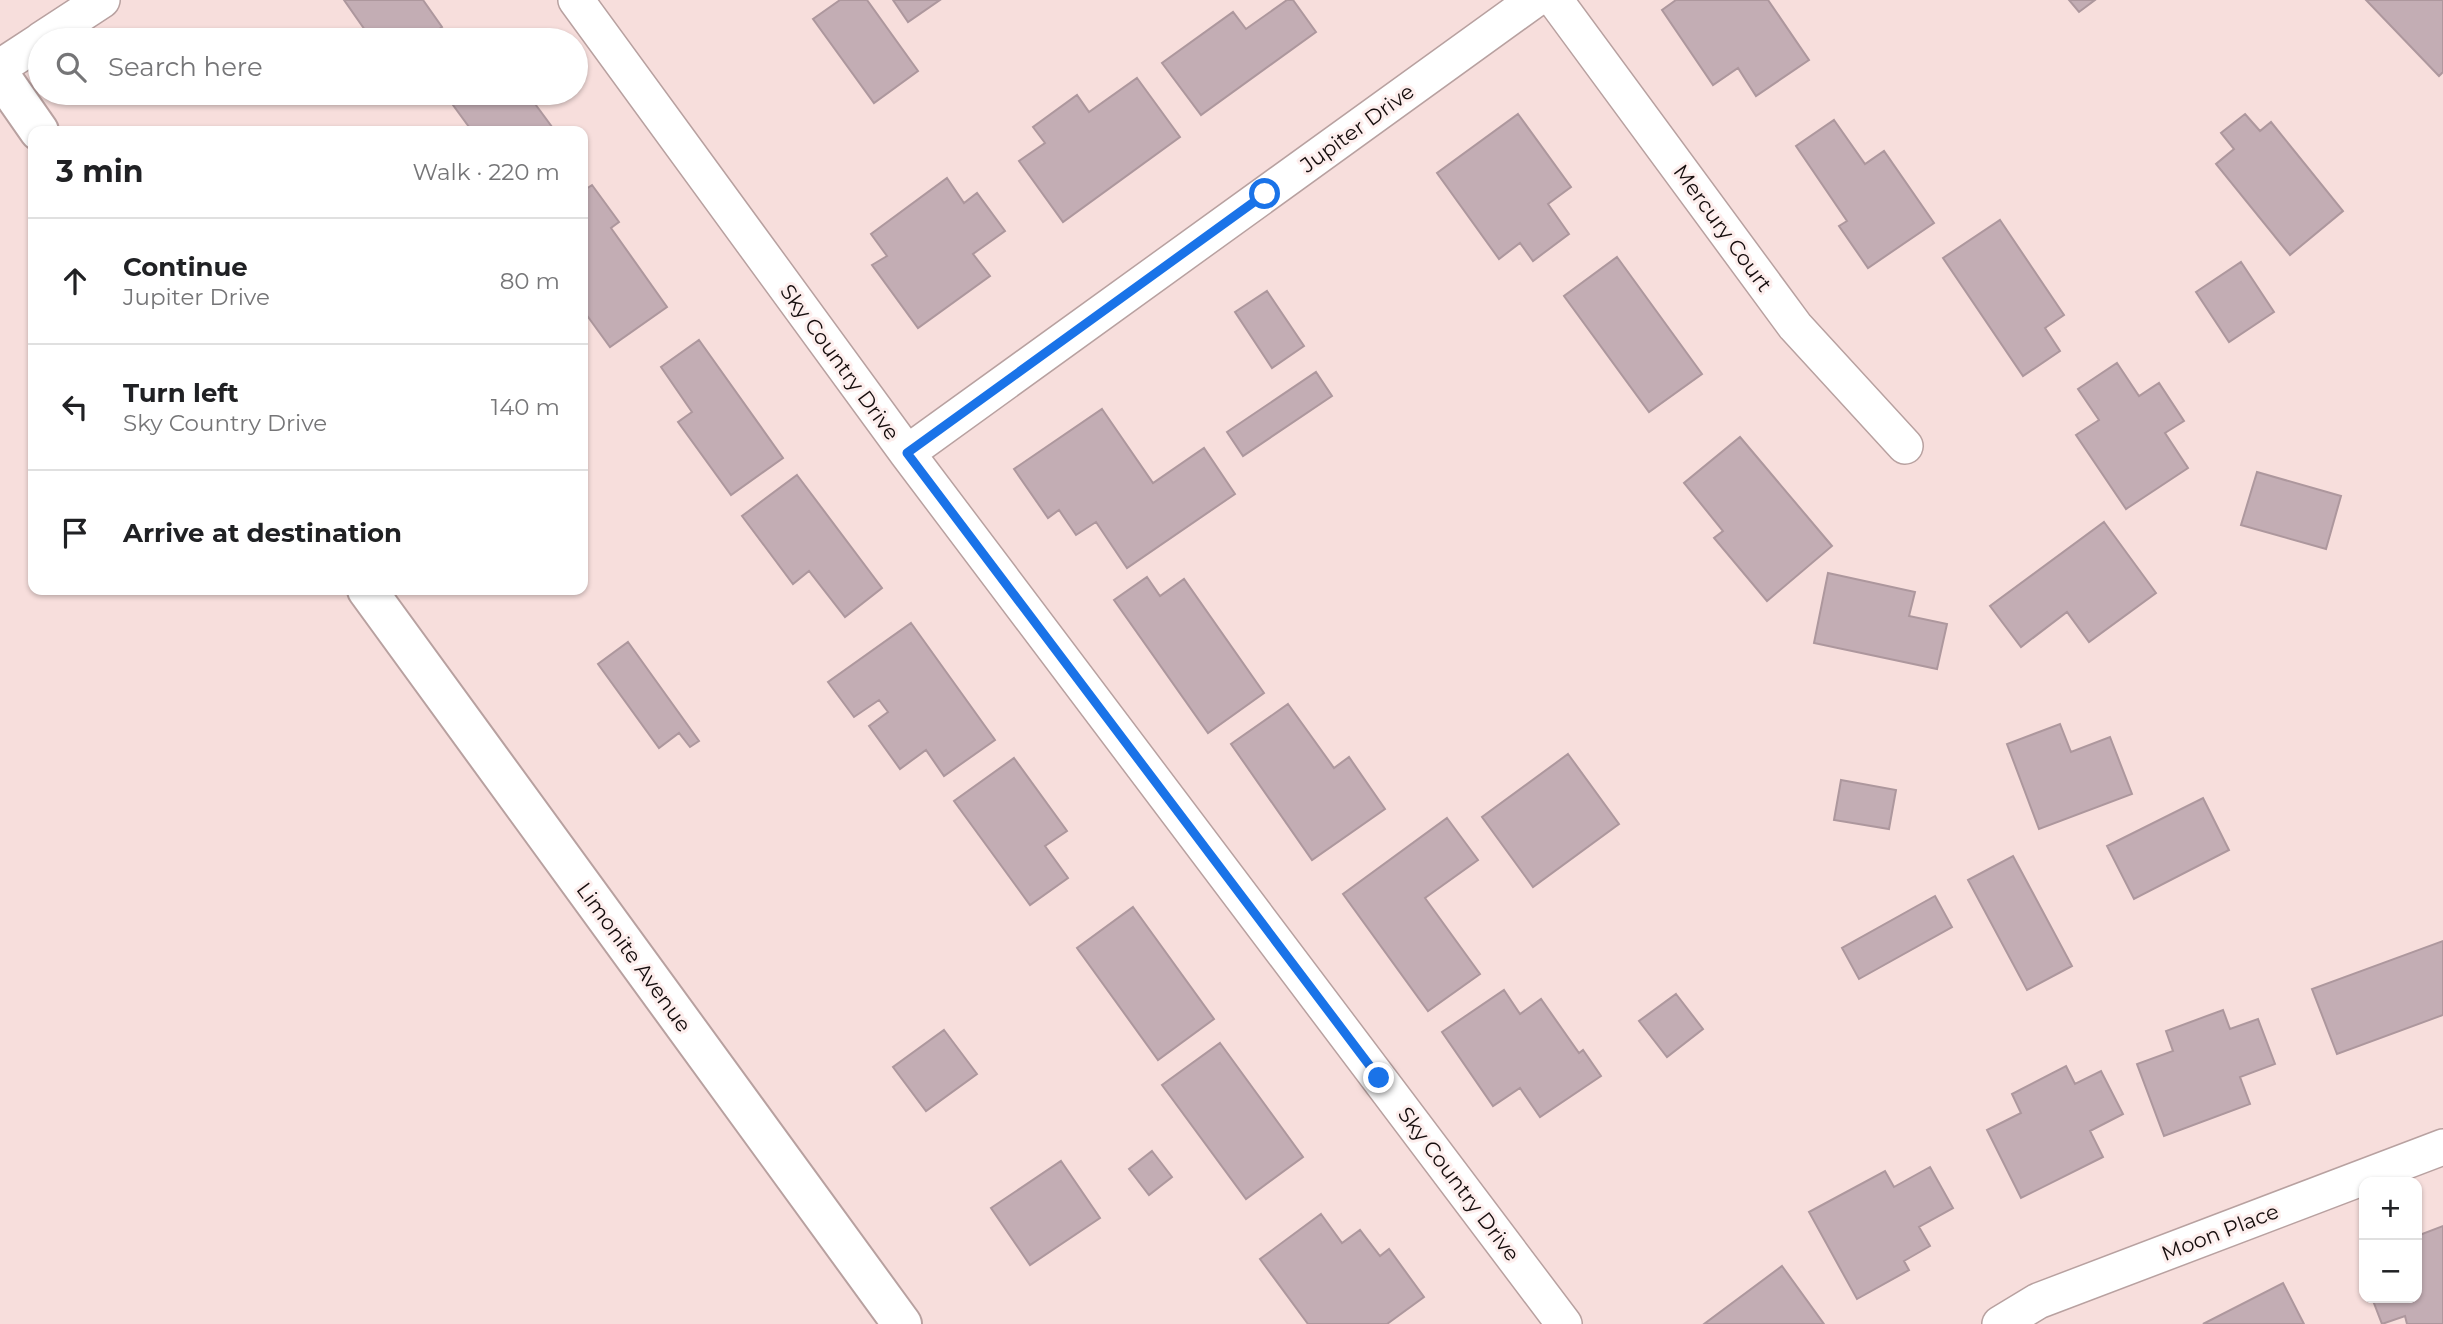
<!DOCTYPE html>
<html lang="en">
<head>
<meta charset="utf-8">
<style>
  :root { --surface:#fff; --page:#f2f2f2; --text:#202124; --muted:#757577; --line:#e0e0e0 }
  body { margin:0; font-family:Montserrat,sans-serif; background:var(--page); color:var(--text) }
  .controls { position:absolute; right:21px; bottom:21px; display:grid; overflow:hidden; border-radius:14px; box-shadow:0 2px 5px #0004 }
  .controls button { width:63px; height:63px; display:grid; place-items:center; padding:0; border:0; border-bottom:2px solid var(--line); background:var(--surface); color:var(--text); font:35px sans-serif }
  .stop { position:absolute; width:21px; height:21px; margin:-16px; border:5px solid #1a73e8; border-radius:50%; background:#fff }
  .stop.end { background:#1a73e8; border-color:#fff; box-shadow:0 2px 7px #0008 }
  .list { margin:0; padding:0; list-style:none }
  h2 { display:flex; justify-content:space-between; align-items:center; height:91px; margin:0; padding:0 28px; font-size:30px }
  h2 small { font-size:23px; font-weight:400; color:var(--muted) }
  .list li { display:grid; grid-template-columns:46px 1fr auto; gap:21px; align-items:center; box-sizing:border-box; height:126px; padding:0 28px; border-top:2px solid var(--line) }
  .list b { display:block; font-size:26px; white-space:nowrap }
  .list p { margin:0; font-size:23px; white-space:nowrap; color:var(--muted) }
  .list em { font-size:23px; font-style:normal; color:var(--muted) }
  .icon { flex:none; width:38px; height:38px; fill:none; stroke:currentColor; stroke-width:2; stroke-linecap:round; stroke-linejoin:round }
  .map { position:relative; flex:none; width:2443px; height:1324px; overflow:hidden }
  .search { position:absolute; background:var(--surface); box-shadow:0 2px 5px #0004; left:28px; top:28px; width:560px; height:77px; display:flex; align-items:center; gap:18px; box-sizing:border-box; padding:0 24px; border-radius:38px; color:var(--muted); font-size:26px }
  .panel { position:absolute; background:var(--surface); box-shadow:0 2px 5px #0004; left:28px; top:126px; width:560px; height:469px; border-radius:14px }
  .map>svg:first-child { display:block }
  .building { fill:#c3adb4; stroke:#ad979d; stroke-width:2 }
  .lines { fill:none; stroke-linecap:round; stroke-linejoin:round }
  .street-casing { stroke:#b8a1a0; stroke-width:38 }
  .primary-casing { stroke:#b8a1a0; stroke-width:42 }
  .street { stroke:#fff; stroke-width:35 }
  .primary { stroke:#fff; stroke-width:38 }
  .route { stroke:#1a73e8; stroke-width:9 }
  .labels { text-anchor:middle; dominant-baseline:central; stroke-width:6; stroke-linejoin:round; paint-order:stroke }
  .street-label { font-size:21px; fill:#150d0d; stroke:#fdeeed }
</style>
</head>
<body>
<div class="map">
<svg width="2443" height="1324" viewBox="0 0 2443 1324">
  <rect width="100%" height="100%" fill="#f7dedc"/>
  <path class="building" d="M344,0H423L442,27L423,40H372Z
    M840,0H867L918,71L874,103L813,19Z
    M893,0H940L908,22Z
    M1287,0H1293L1316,32L1201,115L1162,63L1233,12L1246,29Z
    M1676,0H1768L1809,60L1756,96L1738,68L1713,85L1662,10Z
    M2069,0H2095L2079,12Z
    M2366,0H2443V72L2439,76Z
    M1137,78L1180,137L1063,222L1019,161L1045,143L1033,127L1077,95L1089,112Z
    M447,93H527L555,131H472L445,94Z
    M1518,114L1571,187L1548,204L1569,234L1533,261L1520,243L1499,259L1437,173Z
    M2245,114L2260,131L2271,122L2343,211L2290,255L2216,164L2234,149L2221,133Z
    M1834,120L1865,164L1884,151L1934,223L1868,268L1839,226L1847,221L1796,146Z
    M947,178L964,203L977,193L1005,231L973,254L990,276L918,328L872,265L887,256L871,234Z
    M592,185L619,222L611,228L667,307L610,347L583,310V191Z
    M2000,220L2064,315L2045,328L2060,351L2023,376L1943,258Z
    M1617,257L1702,374L1649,412L1564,296Z
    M2241,262L2274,312L2229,342L2196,292Z
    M1267,291L1304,346L1272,368L1235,312Z
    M699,340L783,458L731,495L678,422L692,412L661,367Z
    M2117,363L2139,396L2159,383L2184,421L2165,433L2188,468L2126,509L2076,435L2099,420L2078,389Z
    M1316,372L1332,396L1243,456L1227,432Z
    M1102,409L1153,483L1204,448L1235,494L1127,568L1096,522L1076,535L1059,510L1048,518L1014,469Z
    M1740,437L1832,546L1767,601L1714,538L1723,531L1684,483Z
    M2257,472L2341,496L2326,549L2241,525Z
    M797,475L882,588L845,617L809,571L793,584L742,516Z
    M2104,522L2156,593L2089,642L2067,612L2021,647L1990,606Z
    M1828,573L1915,592L1909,616L1947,624L1937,669L1814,643Z
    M1147,577L1160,596L1184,579L1264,693L1208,733L1114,600Z
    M911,623L995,740L944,776L926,750L900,769L869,726L888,712L879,700L854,717L828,682Z
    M628,642L699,741L690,747L679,733L659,748L598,664Z
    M1288,704L1334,768L1349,757L1385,809L1312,860L1231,744Z
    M2060,724L2071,752L2110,737L2132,794L2039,829L2007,744Z
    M1568,754L1619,824L1533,887L1482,817Z
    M1014,758L1067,831L1045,846L1068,878L1030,905L954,801Z
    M1841,780L1896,790L1889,829L1834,820Z
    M2203,798L2229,850L2134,899L2107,846Z
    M1447,818L1478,860L1425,898L1480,974L1428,1011L1343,894Z
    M2013,856L2072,966L2027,990L1968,880Z
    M1935,896L1952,927L1859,979L1842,948Z
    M1133,907L1214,1019L1158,1060L1077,948Z
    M2443,941V1015L2337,1054L2312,989Z
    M1504,990L1520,1014L1541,999L1579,1053L1583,1050L1601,1076L1540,1117L1520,1088L1493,1106L1442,1032Z
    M1676,994L1703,1029L1667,1057L1639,1021Z
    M2223,1010L2230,1029L2258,1019L2275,1064L2240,1077L2250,1104L2164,1136L2137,1064L2173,1051L2166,1031Z
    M944,1030L977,1074L926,1111L893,1067Z
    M1220,1043L1303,1157L1246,1199L1162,1085Z
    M2066,1066L2075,1084L2101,1071L2123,1114L2090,1131L2103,1157L2021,1198L1987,1130L2021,1113L2012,1094Z
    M1152,1151L1172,1177L1149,1195L1129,1169Z
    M1061,1161L1100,1218L1030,1265L991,1208Z
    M1930,1167L1953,1208L1919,1227L1930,1246L1904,1261L1909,1270L1857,1299L1809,1212L1885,1171L1894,1187Z
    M1321,1214L1342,1243L1360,1230L1380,1256L1389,1249L1424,1297L1387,1324H1308L1260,1259Z
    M2443,1226V1324H2407L2405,1316L2382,1324L2372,1298H2417V1236Z
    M1782,1266L1824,1324H1704Z
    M2283,1283L2304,1324H2203Z"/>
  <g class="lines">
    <defs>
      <path id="street" d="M576,0L907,453L1564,1324
        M1555,0L1795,326L1905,446
        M41,40L102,0
        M0,67L40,41
        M907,453L1534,0
        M2000,1324L2038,1301L2443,1147"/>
      <path id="primary" d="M0,75L39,131
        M367,590L902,1324"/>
    </defs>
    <use href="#street" class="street-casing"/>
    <use href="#primary" class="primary-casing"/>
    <use href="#street" class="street"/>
    <use href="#primary" class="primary"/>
  </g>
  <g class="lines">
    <path class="route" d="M1265,194L907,453L1379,1078"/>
  </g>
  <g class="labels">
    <g class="street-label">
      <text transform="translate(1357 128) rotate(-36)">Jupiter Drive</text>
      <text transform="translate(1723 228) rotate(54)">Mercury Court</text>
      <text transform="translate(840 362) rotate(54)">Sky Country Drive</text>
      <text transform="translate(634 957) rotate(54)">Limonite Avenue</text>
      <text transform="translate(1459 1184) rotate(53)">Sky Country Drive</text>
      <text transform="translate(2220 1232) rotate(-21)">Moon Place</text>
    </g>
  </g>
</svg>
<div class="controls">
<button>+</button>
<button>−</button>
</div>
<div class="stop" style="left:1265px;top:194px"></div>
<div class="stop end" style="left:1379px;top:1078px"></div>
<div class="search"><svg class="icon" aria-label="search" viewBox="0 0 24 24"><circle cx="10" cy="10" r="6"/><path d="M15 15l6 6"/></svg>Search here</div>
<section class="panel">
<h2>3 min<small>Walk · 220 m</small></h2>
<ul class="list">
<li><svg class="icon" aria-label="ahead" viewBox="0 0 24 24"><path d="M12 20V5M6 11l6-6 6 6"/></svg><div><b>Continue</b><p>Jupiter Drive</p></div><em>80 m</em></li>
<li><svg class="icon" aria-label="left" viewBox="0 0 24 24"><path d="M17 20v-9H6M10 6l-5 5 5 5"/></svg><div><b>Turn left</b><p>Sky Country Drive</p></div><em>140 m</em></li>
<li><svg class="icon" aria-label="arrive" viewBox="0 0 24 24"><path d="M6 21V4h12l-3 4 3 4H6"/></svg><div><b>Arrive at destination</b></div></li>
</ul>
</section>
</div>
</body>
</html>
